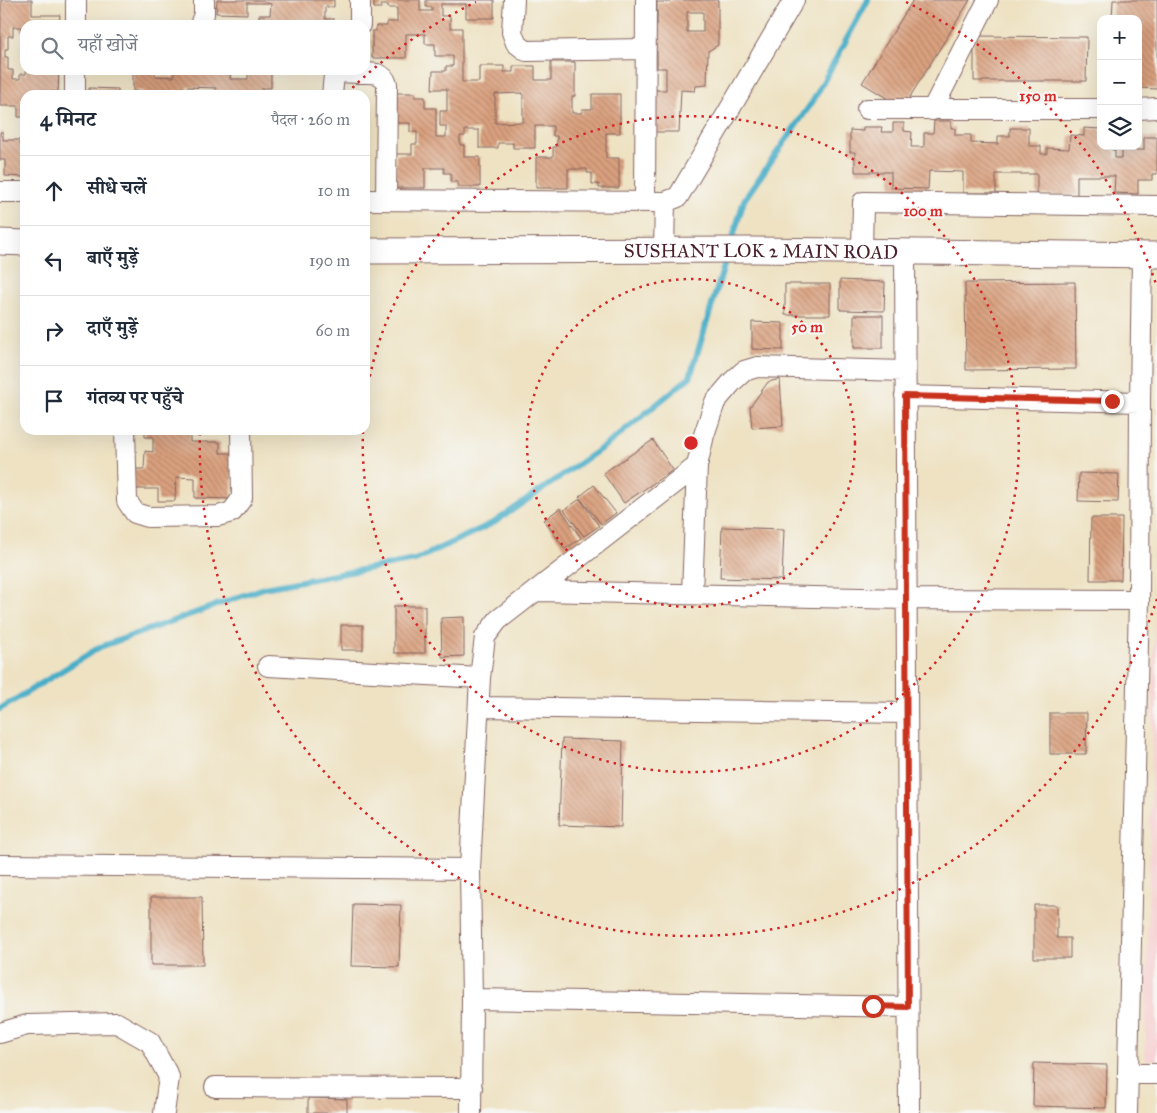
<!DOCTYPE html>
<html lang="hi">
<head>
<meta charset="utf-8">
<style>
  :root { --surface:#fff; --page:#f6f6f7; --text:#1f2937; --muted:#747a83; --line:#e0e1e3 }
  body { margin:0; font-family:"IM FELL Great Primer","Noto Serif Devanagari",serif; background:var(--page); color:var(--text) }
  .controls { position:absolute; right:15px; top:15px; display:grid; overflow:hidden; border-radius:10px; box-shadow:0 5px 20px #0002 }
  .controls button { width:45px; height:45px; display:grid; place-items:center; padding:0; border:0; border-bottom:1px solid var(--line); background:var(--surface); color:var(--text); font:25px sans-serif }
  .stop { position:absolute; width:15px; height:15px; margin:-11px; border:4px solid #c8321e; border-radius:50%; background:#fff }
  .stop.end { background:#c8321e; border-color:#fff; box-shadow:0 1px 5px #0008 }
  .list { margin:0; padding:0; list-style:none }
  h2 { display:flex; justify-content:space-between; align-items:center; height:65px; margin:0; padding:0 20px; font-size:21px }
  h2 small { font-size:16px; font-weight:400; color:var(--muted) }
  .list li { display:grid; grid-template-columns:32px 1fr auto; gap:15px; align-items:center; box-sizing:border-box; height:70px; padding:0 20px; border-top:1px solid var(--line) }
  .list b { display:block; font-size:19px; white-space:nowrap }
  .list em { font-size:16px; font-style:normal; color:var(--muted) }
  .icon { flex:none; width:28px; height:28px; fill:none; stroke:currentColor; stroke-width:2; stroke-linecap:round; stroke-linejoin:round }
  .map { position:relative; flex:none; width:1157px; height:1113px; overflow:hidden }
  .search { position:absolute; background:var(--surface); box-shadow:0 5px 20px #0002; left:20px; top:20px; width:350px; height:55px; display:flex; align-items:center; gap:12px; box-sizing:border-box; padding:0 18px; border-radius:15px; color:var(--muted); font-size:19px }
  .panel { position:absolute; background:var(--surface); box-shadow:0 5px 20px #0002; left:20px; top:90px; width:350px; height:345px; border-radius:15px }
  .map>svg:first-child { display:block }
  .built { fill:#f7cfd1 }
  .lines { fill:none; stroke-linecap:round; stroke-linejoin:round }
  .stream { stroke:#48aec8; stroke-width:6 }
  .building { fill:url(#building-back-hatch); fill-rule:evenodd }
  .minor-casing { stroke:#836360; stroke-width:22 }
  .tertiary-casing { stroke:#836360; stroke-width:27 }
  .minor { stroke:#fff; stroke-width:20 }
  .tertiary { stroke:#fff; stroke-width:25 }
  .route { stroke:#c8321e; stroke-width:6 }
  .ring { fill:none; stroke:#d62828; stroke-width:2.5; stroke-dasharray:2.5 5 }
  .labels { text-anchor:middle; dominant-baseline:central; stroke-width:4.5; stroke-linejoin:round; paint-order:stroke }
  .street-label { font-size:19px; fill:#4a1f2b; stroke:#f6f6f2 }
  .centre { fill:#d62828; stroke:#f6f6f2; stroke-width:2.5 }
  .ring-label { font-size:15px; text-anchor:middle; font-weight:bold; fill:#d62828; stroke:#f6f6f2; stroke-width:4.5; stroke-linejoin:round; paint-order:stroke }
</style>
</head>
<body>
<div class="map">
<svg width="1157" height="1113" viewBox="0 0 1157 1113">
  <defs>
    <pattern id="building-back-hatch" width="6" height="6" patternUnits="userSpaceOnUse" patternTransform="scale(1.25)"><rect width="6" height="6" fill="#daa17f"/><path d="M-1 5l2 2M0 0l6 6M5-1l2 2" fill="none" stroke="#b38368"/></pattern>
  </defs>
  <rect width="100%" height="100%" fill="#f6f6f2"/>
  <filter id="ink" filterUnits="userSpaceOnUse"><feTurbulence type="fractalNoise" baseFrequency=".02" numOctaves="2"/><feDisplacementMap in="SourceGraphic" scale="10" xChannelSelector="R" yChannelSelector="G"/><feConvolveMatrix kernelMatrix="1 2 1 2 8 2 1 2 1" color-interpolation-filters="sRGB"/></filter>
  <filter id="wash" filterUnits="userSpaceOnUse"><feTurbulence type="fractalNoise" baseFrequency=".0096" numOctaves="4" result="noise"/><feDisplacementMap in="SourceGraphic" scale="20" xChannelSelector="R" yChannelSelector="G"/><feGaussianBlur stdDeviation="1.12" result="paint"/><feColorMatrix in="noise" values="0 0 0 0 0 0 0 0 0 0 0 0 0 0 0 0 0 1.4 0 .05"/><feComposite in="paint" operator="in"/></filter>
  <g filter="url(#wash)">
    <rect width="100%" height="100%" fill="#eee2c3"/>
    <path class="built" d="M1155,604H1157V1060H1145Z"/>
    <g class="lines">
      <path class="stream" d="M731,244L744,200L813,101L868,0
        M0,709L100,647L264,588L415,560L495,522L609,443L690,377L727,256"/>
    </g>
    <g id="blocks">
      <path class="building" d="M1,0H32V15H60L59,25H25V31H21V27H13V36H8V49H5V57H8V70H13V79H20V74H26V70H59L58,92L42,91V95H25V117H18V106H0Z
        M217,0H334V7H325V19H334L333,25H259V15H270L271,4L268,3H247V14L216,13Z
        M374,0H420V11H432V7H426V0H494V18H466V4H441V16H450V28H462V82H479V66H504V72H513V66H535V80H551V62H575V96H572V113H582V109H592V94H620V133H606V158H619V188H599V184H592V173H587V169H568V188H536V157H553V147H557V136H553V126H535V148H513V143H498V148H479V130H465V136H460V145H464V157H480V187H458V182H451V173H444V168H425V188H396V154H412V144H417V132H410V123H393V93H415V97H425V108H436V137H446V126H440V111H447V89H432L433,71H446V66H453V56H435V44H425V34H406V58H372V31H376V26H387V22H397V8H388V5H381V8H374ZM523,93V122L495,123V94Z
        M671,0H718V45L708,51L707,85L696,86L695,91L681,90L679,132H655V90H666V68H657V51H654V25H657V2H671ZM687,12H703V32H687Z
        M913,0H970L903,108L862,83Z
        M1113,0H1157V89L1138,88V19H1112Z
        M974,36L1087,37L1086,81H974Z
        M133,70H155V76L174,77V70H231L230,79H248V70H271V88H262L261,95H215L216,88L187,87V95H144V91H133Z
        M89,88L118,89V95H89Z
        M934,121H951V128H955V135H971V143L998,144V136H1010V128H1029V146H1041V154H1047V148L1069,149L1070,135L1084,136V128L1101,129V146H1112V150H1115V158H1122V150H1144V137H1157V174H1152V180H1138V194L1114,193L1115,176H1077V195H1037V174H996V193H963V172L929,171L928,189L891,188V172H855V152H850V130L863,131V127H882L881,132H893V123H904V131L912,132L911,147H924V133H933Z
        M0,132H3V140H20V145H25V177L5,176V160H0Z
        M840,280L885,282L884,311L840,310Z
        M1075,282L1076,369L966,370L965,283Z
        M785,284H830V315H785Z
        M854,315H883V348H854Z
        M752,322L783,323V350L752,349Z
        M780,379L783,426L752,428L750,407L768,382Z
        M145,430H190V442H220V453H233L232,499L195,498V478L176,477L175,501H158V489H134V469H144L145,451L153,452V437H145Z
        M653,440L673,470L624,503L603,473Z
        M1079,473L1119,474L1118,502L1078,501Z
        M594,485L616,513L601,524L579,497Z
        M580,499L599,526L584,536L564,510Z
        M560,508L581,538L565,549L544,520Z
        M1091,518H1122L1121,580H1090Z
        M722,527L784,529L782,580L720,578Z
        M394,606H425V653H394Z
        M464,617V656L442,657L441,618Z
        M341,625H363V650H341Z
        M1050,713H1087L1086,754H1050Z
        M562,739L623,741L621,827L559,825Z
        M151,897H202L203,965H151Z
        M353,904L401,905L399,967L351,966Z
        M1034,905H1057V938H1070V958H1034Z
        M1034,1063L1107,1065L1106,1108L1033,1106Z
        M308,1098L347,1099V1113H308Z"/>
    </g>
  </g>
  <g filter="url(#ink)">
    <use href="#blocks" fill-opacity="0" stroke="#836360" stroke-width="1"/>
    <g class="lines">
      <defs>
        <path id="minor" d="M514,0L512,32L516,43L526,51L645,49
          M76,25V0
          M200,25L204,14V0
          M360,25V0
          M359,70V73C371,73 383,71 387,84L386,200
          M75,95V70
          M332,95L334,75L338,72L359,73
          M867,109H1101
          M1138,109L1157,108
          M932,110L988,0
          M0,192H25
          M365,200L665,202L678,197L794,0
          M645,202L646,0
          M664,250L665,202
          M862,251L863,202L1157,206
          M905,252L909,1113
          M905,396L1140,402
          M125,430L127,501L135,513L148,517L218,516L232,512L242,498L241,430
          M538,591L906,599L1139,600
          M692,593L697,466L704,435L715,402L733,381L744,371L757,367L905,371
          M268,666L480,678
          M479,707L907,713
          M0,865L470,869
          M472,999L908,1007
          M0,1033L27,1025L117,1023L150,1042L169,1077L164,1113
          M1128,1074H1157
          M215,1087L472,1088
          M471,1113L472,999L470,869L480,678L485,637L498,620L697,466
          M1127,1113L1139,600L1140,402L1142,256"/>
        <g id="tertiary">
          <path d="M0,242L25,243"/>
          <path id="s1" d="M365,251L756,250L1157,255"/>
        </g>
      </defs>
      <use href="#minor" class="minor-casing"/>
      <use href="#tertiary" class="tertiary-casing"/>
      <use href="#minor" class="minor"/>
      <use href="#tertiary" class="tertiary"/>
    </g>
  </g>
  <g class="lines" filter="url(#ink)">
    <path class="route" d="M873,1006L908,1007L905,396L1112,401"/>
  </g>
  <g class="ring">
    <circle cx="691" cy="443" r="164"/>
    <path d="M365 406A328 328 0 1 1 363 432"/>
    <path d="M1157 599A491 491 0 0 1 200 430M347 93A491 491 0 0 1 476 2M906 2A491 491 0 0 1 1157 287"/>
  </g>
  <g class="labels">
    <g class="street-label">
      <text stroke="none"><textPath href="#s1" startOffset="396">SUSHANT LOK 2 MAIN ROAD</textPath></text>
    </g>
  </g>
  <circle cx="691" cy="443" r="8" class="centre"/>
  <g class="ring-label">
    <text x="1038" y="101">150 m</text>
    <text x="923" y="216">100 m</text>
    <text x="807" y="332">50 m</text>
  </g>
</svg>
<div class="controls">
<button>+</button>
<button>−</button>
<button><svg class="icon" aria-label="layers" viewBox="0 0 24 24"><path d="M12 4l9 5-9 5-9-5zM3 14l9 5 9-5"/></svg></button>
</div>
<div class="stop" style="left:873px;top:1006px"></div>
<div class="stop end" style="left:1112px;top:401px"></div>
<div class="search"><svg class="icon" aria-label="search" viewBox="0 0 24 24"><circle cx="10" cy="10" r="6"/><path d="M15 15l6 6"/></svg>यहाँ खोजें</div>
<section class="panel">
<h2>4 मिनट<small>पैदल · 260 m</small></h2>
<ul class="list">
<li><svg class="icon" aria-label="ahead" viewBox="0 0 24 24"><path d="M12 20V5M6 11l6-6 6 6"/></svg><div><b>सीधे चलें</b></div><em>10 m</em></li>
<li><svg class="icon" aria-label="left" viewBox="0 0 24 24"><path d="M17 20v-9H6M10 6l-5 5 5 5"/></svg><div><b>बाएँ मुड़ें</b></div><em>190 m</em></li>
<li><svg class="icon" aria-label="right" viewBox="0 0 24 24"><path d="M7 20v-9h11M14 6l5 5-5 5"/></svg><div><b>दाएँ मुड़ें</b></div><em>60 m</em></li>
<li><svg class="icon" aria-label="arrive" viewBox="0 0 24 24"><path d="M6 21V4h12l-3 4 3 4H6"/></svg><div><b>गंतव्य पर पहुँचे</b></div></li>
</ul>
</section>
</div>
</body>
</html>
